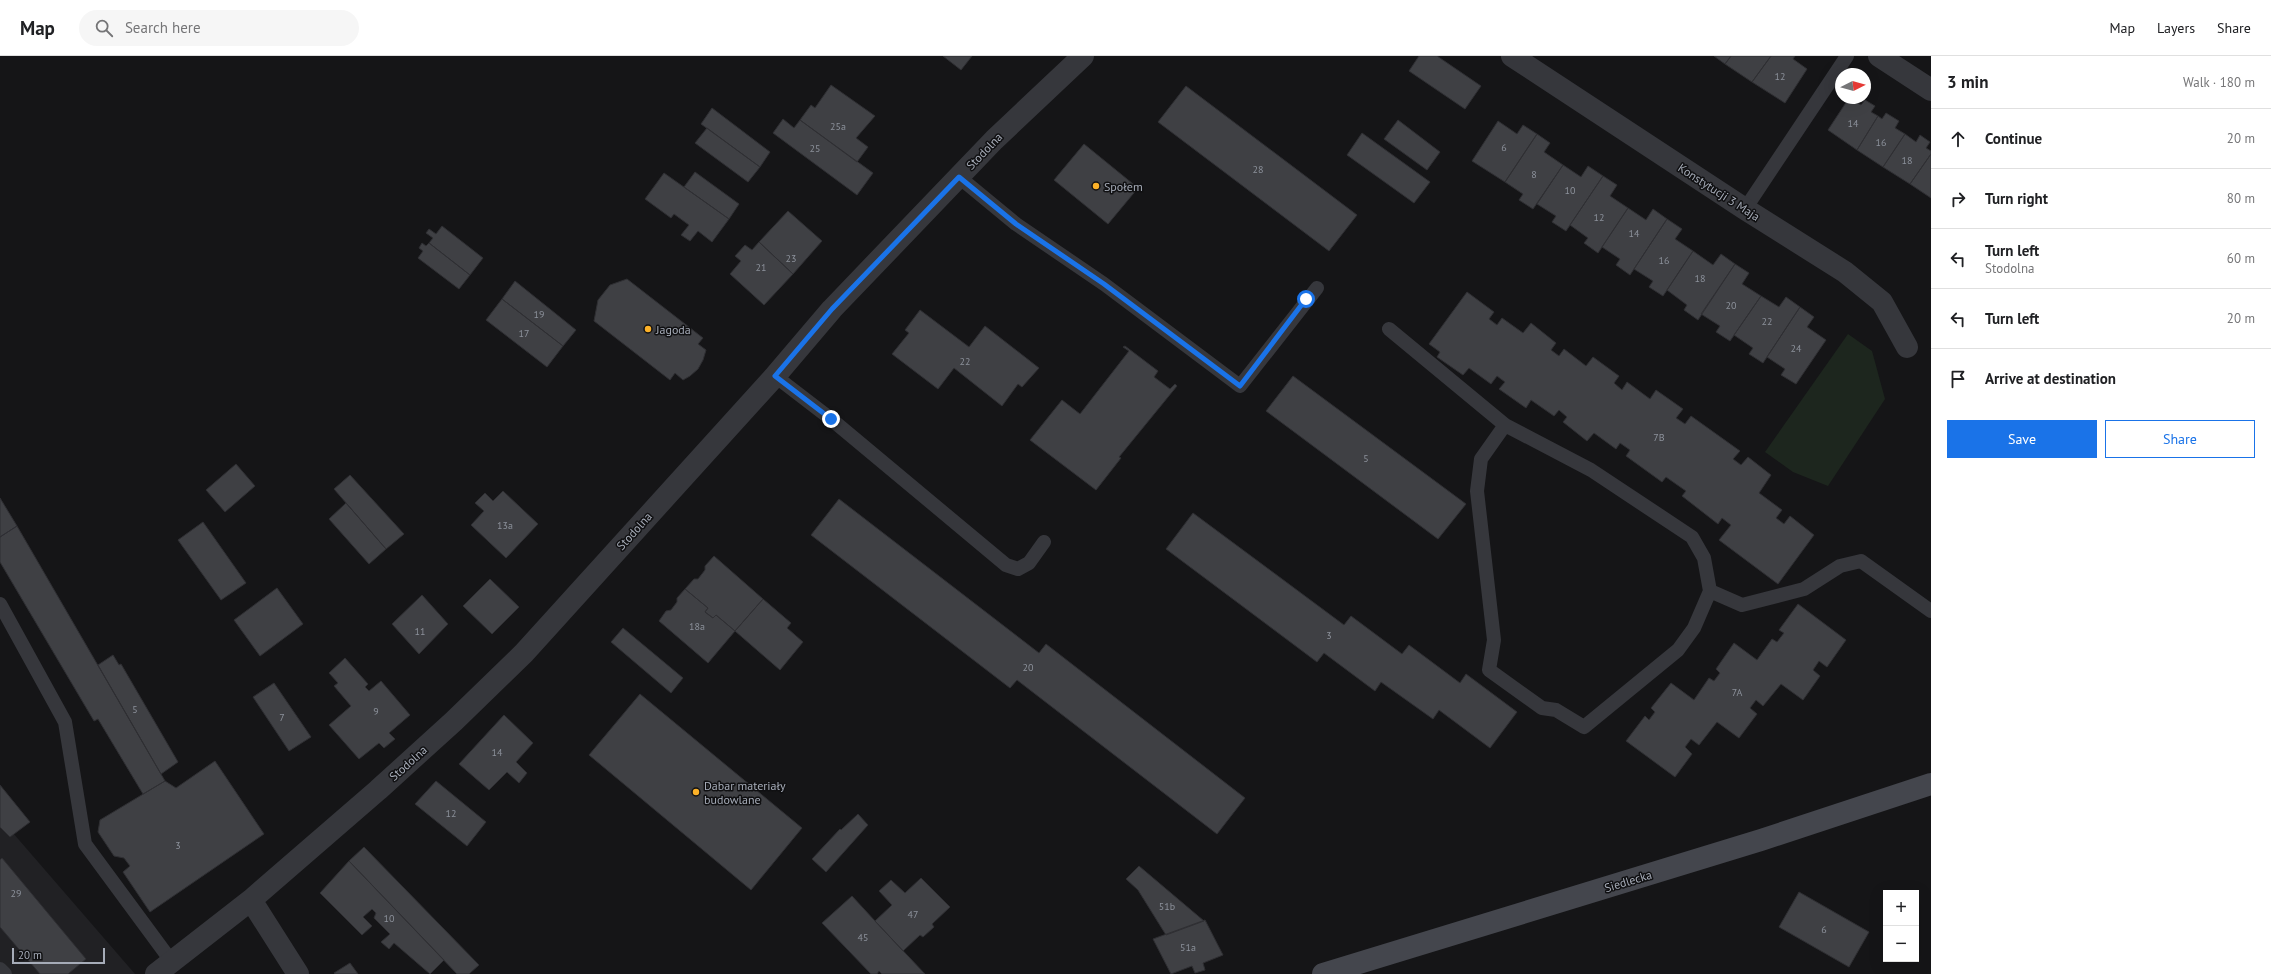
<!DOCTYPE html>
<html lang="en">
<head>
<meta charset="utf-8">
<style>
  :root { --surface:#fff; --page:#f6f6f6; --text:#202124; --muted:#757577; --line:#e0e0e0; --accent:#1a73e8 }
  body { margin:0; font-family:"PT Sans",sans-serif; background:var(--page); color:var(--text) }
  .controls { position:absolute; right:12px; bottom:12px; display:grid; overflow:hidden; border-radius:0px; box-shadow:0 4px 16px #0002 }
  .controls button { width:36px; height:36px; display:grid; place-items:center; padding:0; border:0; border-bottom:1px solid var(--line); background:var(--surface); color:var(--text); font:20px sans-serif }
  .compass { position:absolute; left:1835px; top:12px; width:36px; height:36px; border-radius:50%; background:var(--surface); box-shadow:0 4px 16px #0002; rotate:84deg }
  .scale { position:absolute; left:12px; bottom:10px; width:93px; box-sizing:border-box; padding-left:4px; border:2px solid #a6acb8; border-top:0; font-size:11px; line-height:14px; white-space:nowrap; color:#a6acb8; -webkit-text-stroke:3px #101012; paint-order:stroke }
  .stop { position:absolute; width:12px; height:12px; margin:-9px; border:3px solid #1a73e8; border-radius:50%; background:#fff }
  .stop.end { background:#1a73e8; border-color:#fff; box-shadow:0 1px 4px #0008 }
  .list { margin:0; padding:0; list-style:none }
  h2 { display:flex; justify-content:space-between; align-items:center; height:52px; margin:0; padding:0 16px; font-size:17px }
  h2 small { font-size:13px; font-weight:400; color:var(--muted) }
  .list li { display:grid; grid-template-columns:26px 1fr auto; gap:12px; align-items:center; box-sizing:border-box; height:60px; padding:0 16px; border-top:1px solid var(--line) }
  .list b { display:block; font-size:15px; white-space:nowrap }
  .list p { margin:0; font-size:13px; white-space:nowrap; color:var(--muted) }
  .list em { font-size:13px; font-style:normal; color:var(--muted) }
  .actions { display:flex; gap:8px; padding:12px 16px }
  .actions a { flex:1; padding:9px 0; border:1px solid var(--accent); border-radius:0px; text-align:center; font-size:14px; color:var(--accent) }
  .actions .main { background:var(--accent); color:#fff }
  .icon { flex:none; width:22px; height:22px; fill:none; stroke:currentColor; stroke-width:2; stroke-linecap:round; stroke-linejoin:round }
  .map { position:relative; flex:none; width:1931px; height:918px; overflow:hidden }
  header { display:flex; align-items:center; gap:24px; box-sizing:border-box; height:56px; padding:0 20px; background:var(--surface); border-bottom:1px solid var(--line) }
  header strong { font-size:19px }
  nav { display:flex; gap:22px; margin-inline-start:auto; font-size:14px }
  .search { width:280px; height:36px; background:var(--page); display:flex; align-items:center; gap:10px; box-sizing:border-box; padding:0 14px; border-radius:22px; color:var(--muted); font-size:15px }
  main { display:flex }
  aside { flex:1; background:var(--surface) }
  .map>svg:first-child { display:block }
  .built { fill:#212124 }
  .green { fill:#1d261e }
  .building { fill:#3f4044; stroke:#2f2f33 }
  .lines { fill:none; stroke-linecap:round; stroke-linejoin:round }
  .service { stroke:#36373c; stroke-width:14 }
  .minor { stroke:#36373c; stroke-width:22 }
  .secondary { stroke:#44464d; stroke-width:22 }
  .route { stroke:#1a73e8; stroke-width:5 }
  .poi-dot { fill:#fcb128; stroke:#101012; stroke-width:1.5 }
  .labels { text-anchor:middle; dominant-baseline:central; stroke-width:3; stroke-linejoin:round; paint-order:stroke }
  .number-label { font-size:10px; fill:#8c919b }
  .street-label { font-size:12px; fill:#a6acb8; stroke:#101012 }
  .poi-label { font-size:12px; fill:#a6acb8; stroke:#101012; text-anchor:start }
</style>
</head>
<body>
<header>
<strong>Map</strong>
<div class="search"><svg class="icon" aria-label="search" viewBox="0 0 24 24"><circle cx="10" cy="10" r="6"/><path d="M15 15l6 6"/></svg>Search here</div>
<nav><a>Map</a><a>Layers</a><a>Share</a></nav>
</header>
<main>
<div class="map">
<svg width="1931" height="918" viewBox="0 0 1931 918">
  <rect width="100%" height="100%" fill="#151517"/>
  <path class="built" d="M0,762L135,918H0Z"/>
  <path class="green" d="M1848,278L1872,295L1885,343L1828,430L1793,416L1765,396Z"/>
  <path class="building" d="M943,0H972L961,14Z
    M1419,0H1437L1481,30L1465,53L1409,15Z
    M1714,0H1731L1725,8Z
    M1731,0H1771L1752,26L1725,8Z
    M1771,0H1795L1793,3L1807,13L1785,47L1752,26Z
    M831,29L875,60L856,82L868,91L857,106L800,64L811,49L815,52Z
    M1186,30L1357,159L1329,195L1158,66Z
    M1849,42L1861,49L1865,44L1875,50L1871,56L1878,60L1857,94L1828,74Z
    M712,52L770,96L760,111L701,68Z
    M1886,57L1899,65L1895,72L1905,78L1883,111L1857,94L1878,60L1882,63Z
    M783,63L794,72L800,64L873,117L857,139L773,77Z
    M1398,64L1440,96L1427,114L1384,83Z
    M1498,65L1517,78L1523,69L1537,78L1505,126L1472,105Z
    M707,72L760,111L748,126L695,87Z
    M1362,77L1430,126L1414,147L1347,99Z
    M1537,78L1550,87L1544,96L1563,109L1533,153L1519,144L1523,138L1505,126Z
    M1905,78L1916,86L1920,79L1930,86L1926,92L1931,95V98L1910,128L1883,111Z
    M1084,88L1138,132L1108,168L1054,124Z
    M1931,98V142L1910,128Z
    M1563,109L1581,121L1588,110L1603,120L1566,175L1552,166L1556,160L1537,148Z
    M695,116L739,148L729,163L684,131Z
    M664,117L729,163L712,186L698,175L690,185L681,179L689,169L674,158L671,162L645,143Z
    M1603,120L1617,129L1610,140L1628,152L1598,197L1584,187L1588,182L1570,169Z
    M1628,152L1646,164L1653,153L1667,163L1630,219L1616,209L1620,203L1602,191Z
    M788,155L822,185L793,218L759,186Z
    M1667,163L1682,173L1675,183L1693,195L1663,240L1649,231L1653,225L1634,213Z
    M442,170L483,202L470,219L429,187L433,182L426,177L429,173L436,178Z
    M759,186L793,218L764,249L730,218L741,205L735,200L745,189L752,194Z
    M422,187L426,190L429,187L470,219L459,233L418,202L423,195L419,192Z
    M1693,195L1713,209L1721,198L1735,208L1698,264L1684,254L1687,249L1667,234Z
    M1735,208L1749,217L1742,228L1761,240L1730,285L1716,276L1720,270L1701,258Z
    M627,223L703,282L698,288L706,294L703,304L698,313L690,320L683,324L675,317L670,324L594,265L598,244L610,229Z
    M515,225L576,274L563,290L502,243Z
    M1467,236L1494,256L1489,263L1497,269L1502,262L1523,277L1531,267L1556,287L1551,294L1559,300L1564,293L1586,310L1593,301L1619,320L1614,327L1622,334L1627,326L1650,343L1656,334L1683,353L1676,362L1685,368L1691,360L1740,395L1733,403L1741,409L1748,401L1771,419L1759,437L1782,454L1776,462L1784,468L1790,460L1814,479L1778,528L1719,484L1731,469L1722,462L1718,468L1682,440L1686,435L1666,421L1662,426L1626,400L1630,394L1620,387L1616,393L1594,377L1587,385L1563,366L1567,361L1559,354L1554,360L1531,344L1526,352L1499,333L1505,326L1497,320L1491,328L1469,312L1463,319L1437,301L1440,296L1429,288Z
    M1761,240L1779,251L1786,241L1800,251L1763,307L1749,298L1753,292L1734,279Z
    M502,243L563,290L547,311L486,264Z
    M1800,251L1814,261L1807,271L1826,284L1796,328L1781,319L1785,313L1767,301Z
    M920,254L969,291L985,270L1039,312L1022,331L1018,328L1002,350L954,312L938,333L892,298L909,277L905,274Z
    M1125,290L1158,315L1154,321L1170,333L1175,328L1177,330L1119,401L1121,402L1096,434L1030,384L1062,344L1080,358L1129,295L1123,291Z
    M1293,320L1466,448L1438,483L1266,355Z
    M236,408L255,430L225,456L206,434Z
    M350,419L404,478L386,493L334,433Z
    M503,435L538,468L506,502L471,469L484,455L475,447L485,437L493,445Z
    M0,442L17,470L0,481Z
    M839,443L1039,597L1046,588L1245,742L1217,778L1017,624L1010,632L811,479Z
    M346,447L386,493L369,508L329,463Z
    M1193,457L1344,569L1351,560L1402,598L1409,589L1460,627L1466,618L1517,656L1490,692L1439,654L1433,663L1381,626L1375,635L1324,597L1317,606L1166,493Z
    M203,466L246,527L221,544L178,484Z
    M17,470L165,725L143,738L98,663L94,665L0,506V481Z
    M714,500L763,543L735,575L716,559L713,562L705,556L708,552L685,533L694,523H698L705,514V510Z
    M490,523L519,551L492,578L463,550Z
    M277,532L303,568L260,600L234,564Z
    M685,533L708,552L705,556L713,562L716,559L735,575L708,607L659,565L666,555L671,554L677,546V542Z
    M422,539L448,568L419,598L392,568Z
    M763,543L791,567L787,572L803,586L780,614L735,575Z
    M1798,548L1846,584L1827,611L1819,605L1813,614L1820,620L1803,644L1781,628L1763,650L1756,644L1750,652L1757,658L1739,682L1717,666L1699,689L1691,683L1685,691L1692,698L1675,721L1626,685L1645,660L1649,664L1655,656L1651,652L1671,627L1694,644L1709,622L1714,625L1720,617L1716,613L1734,587L1757,604L1772,583L1777,586L1784,577L1779,574Z
    M623,572L683,622L671,637L611,586Z
    M113,599L119,609L121,608L178,706L161,718L98,609Z
    M345,602L368,628L365,631L369,635L381,625L410,659L389,677L395,683L384,692L379,687L359,703L329,669L351,650L334,630L338,627L329,617Z
    M274,627L311,681L289,695L253,641Z
    M640,638L802,772L751,834L589,699Z
    M504,659L533,687L516,706L527,717L519,727L507,716L489,734L459,708Z
    M215,705L264,778L150,856L123,816L130,810L124,802L114,800L98,776L100,764L165,725L176,732Z
    M436,725L486,766L467,790L415,748Z
    M0,729L30,766L10,781L0,771Z
    M858,758L868,769L826,816L812,803L840,773L841,774Z
    M364,791L479,909L469,918H457L349,805Z
    M2,802L86,903L68,918H40L0,871V804Z
    M349,805L444,904L430,918L394,887L389,893L381,886L390,878L374,862L376,857L372,853L363,861L372,870L362,879L320,837Z
    M1139,810L1204,865L1166,879L1138,834L1126,823Z
    M921,822L950,851L932,868L934,871L923,881L920,879L903,895L875,865L892,849L879,835L891,824L905,837Z
    M1799,836L1869,876L1849,911L1779,871Z
    M852,840L875,865L925,918H882L879,915L877,918H871L822,867Z
    M1205,864L1223,899L1203,907L1205,914L1195,917L1192,910L1171,918L1153,883Z
    M350,907L358,918H335L334,917Z"/>
  <g class="lines">
    <path class="service" d="M959,121L1016,168L1104,228L1240,330L1317,232
      M1745,153L1847,0
      M1389,273L1505,369
      M775,320L831,363L1006,509L1018,513L1029,507L1044,486
      M1505,369L1591,414L1692,481L1704,502L1710,535L1694,572L1678,594L1584,671L1556,654L1542,652L1489,614L1494,584L1477,435L1481,403Z
      M1710,535L1742,549L1804,533L1840,510L1861,505L1931,555
      M0,548L65,666L85,788L172,906
      M0,913L5,918"/>
    <path class="minor" d="M1512,0L1745,153L1845,216L1882,246L1907,291
      M1879,0L1931,34
      M251,844L298,918
      M156,918L251,844L378,734L454,665L524,597L775,320L832,253L994,84L1083,0"/>
    <path class="secondary" d="M1323,918L1761,784L1931,728"/>
  </g>
  <g class="lines">
    <path class="route" d="M831,363L775,320L832,253L959,121L1016,168L1104,228L1240,330L1306,243"/>
  </g>
  <g class="poi-dot">
    <circle cx="1096" cy="130" r="4"/>
    <circle cx="648" cy="273" r="4"/>
    <circle cx="696" cy="736" r="4"/>
  </g>
  <g class="labels">
    <g class="number-label">
      <text x="1780" y="20">12</text>
      <text x="1853" y="67">14</text>
      <text x="838" y="70">25a</text>
      <text x="1881" y="86">16</text>
      <text x="1504" y="91">6</text>
      <text x="815" y="92">25</text>
      <text x="1907" y="104">18</text>
      <text x="1258" y="113">28</text>
      <text x="1534" y="118">8</text>
      <text x="1570" y="134">10</text>
      <text x="1599" y="161">12</text>
      <text x="1634" y="177">14</text>
      <text x="791" y="202">23</text>
      <text x="1664" y="204">16</text>
      <text x="761" y="211">21</text>
      <text x="1700" y="222">18</text>
      <text x="1731" y="249">20</text>
      <text x="539" y="258">19</text>
      <text x="1767" y="265">22</text>
      <text x="524" y="277">17</text>
      <text x="1796" y="292">24</text>
      <text x="965" y="305">22</text>
      <text x="1659" y="381">7B</text>
      <text x="1366" y="402">5</text>
      <text x="505" y="469">13a</text>
      <text x="697" y="570">18a</text>
      <text x="420" y="575">11</text>
      <text x="1329" y="579">3</text>
      <text x="1028" y="611">20</text>
      <text x="1737" y="636">7A</text>
      <text x="135" y="653">5</text>
      <text x="376" y="655">9</text>
      <text x="282" y="661">7</text>
      <text x="497" y="696">14</text>
      <text x="451" y="757">12</text>
      <text x="178" y="789">3</text>
      <text x="16" y="837">29</text>
      <text x="1167" y="850">51b</text>
      <text x="913" y="858">47</text>
      <text x="389" y="862">10</text>
      <text x="1824" y="873">6</text>
      <text x="863" y="881">45</text>
      <text x="1188" y="891">51a</text>
    </g>
    <g class="street-label">
      <text transform="translate(984 95) rotate(-46)">Stodolna</text>
      <text transform="translate(1719 136) rotate(33)">Konstytucji 3 Maja</text>
      <text transform="translate(634 475) rotate(-48)">Stodolna</text>
      <text transform="translate(408 707) rotate(-42)">Stodolna</text>
      <text transform="translate(1628 825) rotate(-17)">Siedlecka</text>
    </g>
    <g class="poi-label">
      <text x="1104" y="130">Społem</text>
      <text x="656" y="273">Jagoda</text>
      <text x="704" y="729">Dabar materiały<tspan x="704" dy="14">budowlane</tspan></text>
    </g>
  </g>
</svg>
<div class="controls">
<button>+</button>
<button>−</button>
</div>
<svg class="compass" viewBox="-18 -18 36 36"><path d="M0-13l5 13h-10z" fill="#e53935"/><path d="M0 13l5-13h-10z" fill="#757577"/></svg>
<div class="scale">20 m</div>
<div class="stop" style="left:1306px;top:243px"></div>
<div class="stop end" style="left:831px;top:363px"></div>
</div>
<aside>
<h2>3 min<small>Walk · 180 m</small></h2>
<ul class="list">
<li><svg class="icon" aria-label="ahead" viewBox="0 0 24 24"><path d="M12 20V5M6 11l6-6 6 6"/></svg><div><b>Continue</b></div><em>20 m</em></li>
<li><svg class="icon" aria-label="right" viewBox="0 0 24 24"><path d="M7 20v-9h11M14 6l5 5-5 5"/></svg><div><b>Turn right</b></div><em>80 m</em></li>
<li><svg class="icon" aria-label="left" viewBox="0 0 24 24"><path d="M17 20v-9H6M10 6l-5 5 5 5"/></svg><div><b>Turn left</b><p>Stodolna</p></div><em>60 m</em></li>
<li><svg class="icon" aria-label="left" viewBox="0 0 24 24"><path d="M17 20v-9H6M10 6l-5 5 5 5"/></svg><div><b>Turn left</b></div><em>20 m</em></li>
<li><svg class="icon" aria-label="arrive" viewBox="0 0 24 24"><path d="M6 21V4h12l-3 4 3 4H6"/></svg><div><b>Arrive at destination</b></div></li>
</ul>
<div class="actions"><a class="main">Save</a><a>Share</a></div>
</aside>
</main>
</body>
</html>
